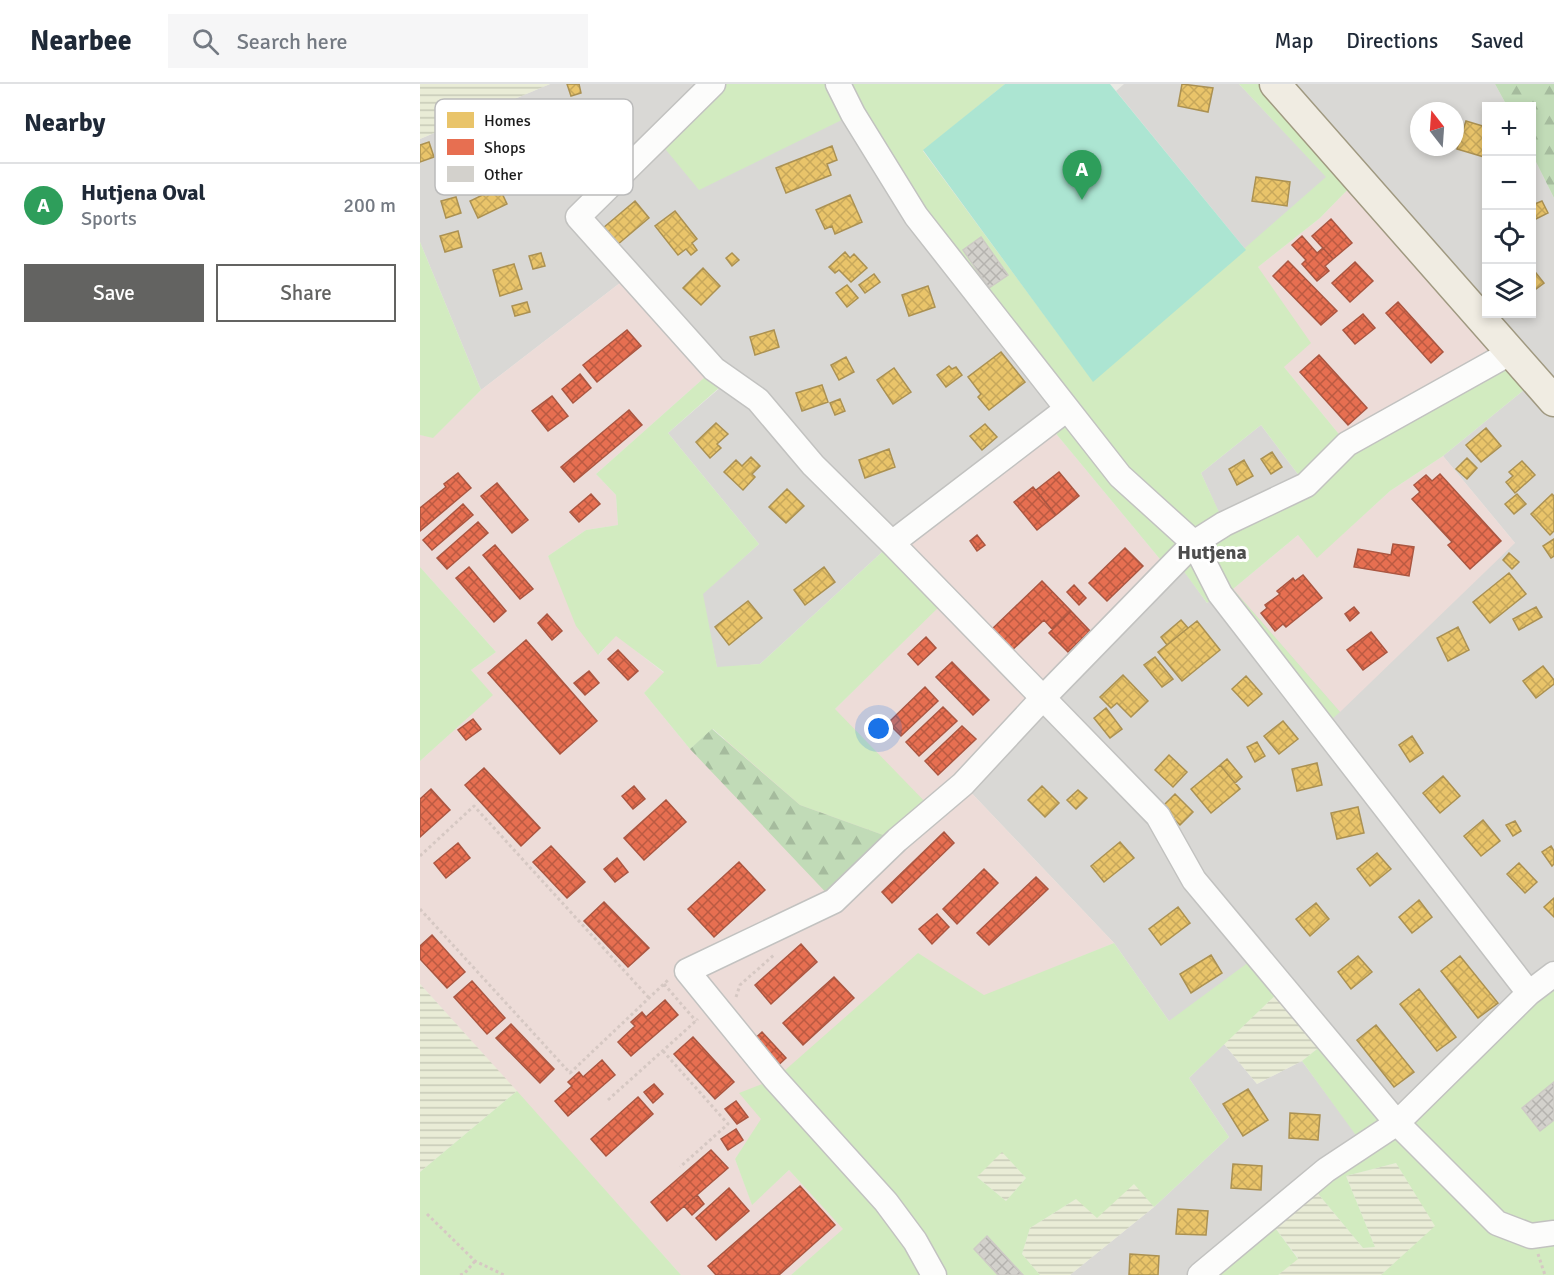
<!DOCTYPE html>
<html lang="en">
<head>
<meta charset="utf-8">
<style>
  :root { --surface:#fff; --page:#f6f6f7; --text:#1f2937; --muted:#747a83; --line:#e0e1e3; --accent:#636361 }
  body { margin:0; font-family:Signika,sans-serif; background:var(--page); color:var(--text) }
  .controls { position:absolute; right:18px; top:18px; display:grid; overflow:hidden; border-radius:0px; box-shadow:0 3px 9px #0003 }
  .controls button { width:54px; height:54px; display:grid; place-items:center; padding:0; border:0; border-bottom:2px solid var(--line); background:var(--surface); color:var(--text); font:30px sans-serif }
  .compass { position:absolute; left:990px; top:18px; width:54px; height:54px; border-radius:50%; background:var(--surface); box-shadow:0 3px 9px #0003; rotate:343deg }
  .you { position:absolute; left:459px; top:645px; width:21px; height:21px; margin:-15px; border:4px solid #fff; border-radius:50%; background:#1a73e8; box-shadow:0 0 0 9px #1a73e833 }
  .badge { display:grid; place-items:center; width:39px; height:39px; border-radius:50%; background:var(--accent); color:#fff; font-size:20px; font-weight:700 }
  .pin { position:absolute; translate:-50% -50px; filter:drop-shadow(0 2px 3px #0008) }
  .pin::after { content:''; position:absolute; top:32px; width:21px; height:18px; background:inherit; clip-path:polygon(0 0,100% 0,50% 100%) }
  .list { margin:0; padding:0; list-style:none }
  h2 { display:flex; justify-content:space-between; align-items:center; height:78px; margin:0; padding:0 24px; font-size:26px }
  h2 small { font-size:20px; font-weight:400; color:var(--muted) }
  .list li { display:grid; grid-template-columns:39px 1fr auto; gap:18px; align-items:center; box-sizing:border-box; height:84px; padding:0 24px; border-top:2px solid var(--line) }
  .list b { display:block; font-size:22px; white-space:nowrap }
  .list p { margin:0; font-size:20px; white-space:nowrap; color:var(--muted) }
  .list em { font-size:20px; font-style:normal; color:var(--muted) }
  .actions { display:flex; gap:12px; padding:18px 24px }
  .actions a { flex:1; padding:14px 0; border:2px solid var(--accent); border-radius:0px; text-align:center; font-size:21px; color:var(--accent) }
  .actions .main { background:var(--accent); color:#fff }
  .icon { flex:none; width:33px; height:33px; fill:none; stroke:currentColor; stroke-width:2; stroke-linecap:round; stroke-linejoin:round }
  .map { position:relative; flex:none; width:1134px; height:1191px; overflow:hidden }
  header { display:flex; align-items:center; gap:36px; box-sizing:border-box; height:84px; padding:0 30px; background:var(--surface); border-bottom:2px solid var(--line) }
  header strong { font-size:28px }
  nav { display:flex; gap:33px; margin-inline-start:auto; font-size:21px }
  .search { width:420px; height:54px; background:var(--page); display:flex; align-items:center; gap:15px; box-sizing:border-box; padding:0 21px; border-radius:0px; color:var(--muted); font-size:22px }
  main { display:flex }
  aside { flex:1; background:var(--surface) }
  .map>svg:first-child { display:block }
  .residential { fill:#d9d8d5; fill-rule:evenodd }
  .commercial { fill:#eddcd8 }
  .farmland { fill:url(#farmland-rules) }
  .grass { fill:#d2ebc0; fill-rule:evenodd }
  .forest { fill:url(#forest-firs) }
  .pitch { fill:#ace5d2 }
  .homes { fill:url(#homes-cross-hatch); stroke:#ab9152; stroke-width:1.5 }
  .shops { fill:url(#shops-cross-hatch); stroke:#aa5641; stroke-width:1.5 }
  .building { fill:url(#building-cross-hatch); stroke:#cdcac5; stroke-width:1.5 }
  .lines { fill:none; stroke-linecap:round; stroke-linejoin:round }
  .minor-casing { stroke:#c2c2c0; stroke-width:27 }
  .major-casing { stroke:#a09981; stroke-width:33 }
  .path { stroke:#d6c8c3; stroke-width:3; stroke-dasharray:3 3; stroke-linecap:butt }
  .minor { stroke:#fcfcfb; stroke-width:24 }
  .major { stroke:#f0ece2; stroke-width:30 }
  .labels { text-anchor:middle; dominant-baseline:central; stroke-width:6; stroke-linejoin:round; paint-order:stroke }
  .quarter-label { font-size:20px; font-weight:bold; fill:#4e4e4e; stroke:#fff }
  .key { fill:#fff; stroke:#bbb; stroke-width:1.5 }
  .key-label { font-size:16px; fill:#1b1b1b }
</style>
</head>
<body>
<header>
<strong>Nearbee</strong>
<div class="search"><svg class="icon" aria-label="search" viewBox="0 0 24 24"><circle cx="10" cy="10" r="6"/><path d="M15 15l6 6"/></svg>Search here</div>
<nav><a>Map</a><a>Directions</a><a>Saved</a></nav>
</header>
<main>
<aside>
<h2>Nearby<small></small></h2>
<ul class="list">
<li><span class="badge" style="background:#2e9e5b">A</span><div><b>Hutjena Oval</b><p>Sports</p></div><em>200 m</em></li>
</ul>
<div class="actions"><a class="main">Save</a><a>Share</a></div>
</aside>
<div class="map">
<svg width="1134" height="1191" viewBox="0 0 1134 1191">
  <defs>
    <pattern id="farmland-rules" width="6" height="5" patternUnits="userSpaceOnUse" patternTransform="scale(1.5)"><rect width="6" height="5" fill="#e9ecd6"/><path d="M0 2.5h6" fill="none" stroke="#c7cab7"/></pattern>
    <pattern id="forest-firs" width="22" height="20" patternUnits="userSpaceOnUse" patternTransform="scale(1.5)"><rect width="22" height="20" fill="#c1dbb7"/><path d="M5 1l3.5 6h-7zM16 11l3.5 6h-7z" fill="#a5bb9d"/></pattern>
    <pattern id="homes-cross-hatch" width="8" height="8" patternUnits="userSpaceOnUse" patternTransform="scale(1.5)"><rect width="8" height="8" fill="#e9c46a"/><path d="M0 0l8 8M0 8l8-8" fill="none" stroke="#c7a85b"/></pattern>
    <pattern id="shops-cross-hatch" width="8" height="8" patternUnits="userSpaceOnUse" patternTransform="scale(1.5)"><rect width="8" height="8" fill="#e76f51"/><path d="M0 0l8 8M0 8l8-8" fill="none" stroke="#ba5a42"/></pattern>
    <pattern id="building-cross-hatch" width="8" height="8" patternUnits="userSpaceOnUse" patternTransform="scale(1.5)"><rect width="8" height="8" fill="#d3d1cc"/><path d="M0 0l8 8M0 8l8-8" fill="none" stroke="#b5b3af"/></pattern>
  </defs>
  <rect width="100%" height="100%" fill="#eae9e4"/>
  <path class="residential" d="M130,0H293L433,30L647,325L472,459L340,580L297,584L282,510L339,460L248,349L309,296L209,192L61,306L0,158V55Z
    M704,0H819L907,93L826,166L696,7Z
    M855,0H1075L1087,22H1066V230H1112V70L1134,114V890L977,1039L863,904L749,937L694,859L543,700L757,477L787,519L800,510L1095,459L1023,372L1115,297ZM999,27H1035V63H999Z
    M841,341L886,401L804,440L781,389Z
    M804,960L837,1000L882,977L944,1061L780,1191H650L734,1123L809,1053L769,994Z"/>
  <path class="commercial" d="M938,95L1090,269L927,360L864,283L838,183L900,134Z
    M209,192L294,285L176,390L196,411L198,441L166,446L128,472L179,571L196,551L244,589L224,609L270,665L415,625L526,515L472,459L628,340L749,486L543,700L694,859L564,912L342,1035L315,1075L332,1120L369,1086L424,1145L371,1191H261L0,900V677L72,611L51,586L76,568L0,483V351L13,353L61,306Z
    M1023,372L1095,459L920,628L813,505L878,451L897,473L970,407Z"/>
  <path class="farmland" d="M0,0H130L0,55Z
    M0,900L97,1007L0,1088Z
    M863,904L907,957L882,977L837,1000L804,960Z
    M582,1067L606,1094L586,1117L556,1092Z
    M976,1079L1016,1142L961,1191H858L878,1174L848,1134L890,1100L943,1164L955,1163L926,1092Z
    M714,1099L734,1123L650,1191H620L602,1170L610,1144L656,1115Z"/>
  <path class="grass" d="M293,0H585L503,67L673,297L906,93L819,0H855L938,95L900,134L838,183L891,259L864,283L927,360L1090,269L1115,297L1023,372L970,407L897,474L878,451L813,505L920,628L903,643L800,510L787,519L757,478L749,486L628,340L647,325L434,30L279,106L237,55ZM841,341L886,401L804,439L781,389Z
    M0,158L61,306L13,354L0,351Z
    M294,285L309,295L248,349L339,460L283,510L297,583L340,580L472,459L527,515L415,625L514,727L477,756L380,721L293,645L270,665L224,609L244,588L196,552L178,571L156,542L128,472L166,446L198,441L196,411L176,390Z
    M0,483L76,568L51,586L73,611L0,677Z
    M694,859L749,937L837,872L863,904L769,994L809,1053L734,1123L714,1100L677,1134L656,1115L610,1144L602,1170L620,1191H371L423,1145L369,1086L332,1121L315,1075L341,1035L319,1009L355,995L498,869L564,911ZM582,1068L606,1094L586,1117L557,1093Z
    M1134,890V1191H961L1015,1142L976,1079L926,1092L955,1163L943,1164L890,1100L943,1061L882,977L907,957L977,1039Z
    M97,1007L261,1191H0V1088Z
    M848,1134L878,1175L858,1191H780Z"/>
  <path class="forest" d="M1075,0H1134V114L1112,70V22H1087Z
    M292,645L380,721L477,756L414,817L270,665Z"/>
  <path class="pitch" d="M585,0H690L826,166L673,298L503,66Z"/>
  <path class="homes" d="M147,0H159L161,9L151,12Z
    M762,0L793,4L788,28L758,22Z
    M1046,37L1066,43L1064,48L1066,49V64L1064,73L1037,65Z
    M9,58L14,73L0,78V61Z
    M412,62L417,76L407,80L411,91L366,109L356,84Z
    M836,93L870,98L867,122L832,117Z
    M79,103L87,120L58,134L50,117Z
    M430,111L442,138L415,150L412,142L405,145L396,126Z
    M36,113L41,129L26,134L21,117Z
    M215,117L229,134L197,161L183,144Z
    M1122,117L1128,129L1112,137V121Z
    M255,127L277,155L272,159L277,166L271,171L266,165L258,171L235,142Z
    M38,147L42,163L25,168L20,152Z
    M425,168L430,174L434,170L447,184L431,198L419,186L415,189L409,183Z
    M121,169L125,182L113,185L109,172Z
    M312,169L319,176L312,182L306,174Z
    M94,180L102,205L80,212L73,186Z
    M283,184L300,202L281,221L263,204Z
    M1116,189L1124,199L1112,208V192Z
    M454,190L460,198L445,209L439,201Z
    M427,201L438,214L427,223L416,209Z
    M508,202L515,223L489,232L482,211Z
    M107,218L110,228L95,232L92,222Z
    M354,246L359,263L335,271L330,253Z
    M581,268L605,298L569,326L558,313L561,310L548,293Z
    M426,273L434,288L419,296L411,281Z
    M529,282L532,285L536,283L542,291L526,303L517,291Z
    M474,284L491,308L473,320L457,296Z
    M402,301L408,318L382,327L376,309Z
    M420,315L425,327L415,331L410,319Z
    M296,339L308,350L297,360L301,364L290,374L276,358Z
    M565,340L577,353L562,366L550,352Z
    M1066,344L1081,362L1061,378L1046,361Z
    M469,365L475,383L445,394L439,376Z
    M852,368L862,383L851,390L841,375Z
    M331,373L340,382L332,390L335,393L323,406L304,388L316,376L322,382Z
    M1047,374L1057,384L1047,395L1036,385Z
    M824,376L833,392L817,401L809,385Z
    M1102,377L1115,391L1095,409L1086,398L1093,392L1089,388Z
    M367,405L384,422L366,439L349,423Z
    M1097,410L1106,420L1094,430L1085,420Z
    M1132,410L1134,412V447L1130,451L1111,430Z
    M1134,455V472L1131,474L1123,462Z
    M1089,469L1099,478L1092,485L1083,476Z
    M404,483L415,498L385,521L374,506Z
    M1089,489L1106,510L1070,539L1053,518Z
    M328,517L342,534L309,561L295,543Z
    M1116,523L1122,533L1099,546L1093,535Z
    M761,536L768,544L747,561L741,553Z
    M777,537L800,566L762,597L738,568Z
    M1038,543L1049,566L1028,577L1017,554Z
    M735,573L753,595L742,603L724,581Z
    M1123,582L1134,596V600L1116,614L1103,597Z
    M703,591L728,617L711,633L697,619L691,624L680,613Z
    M826,592L842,610L828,622L812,605Z
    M686,624L702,645L690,654L674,634Z
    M863,637L878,655L859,670L844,652Z
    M992,652L1003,669L990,678L979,661Z
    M837,658L845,672L835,678L827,663Z
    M749,671L767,688L753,703L735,686Z
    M807,675L822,693L815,699L800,681Z
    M897,679L902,701L877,707L872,685Z
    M800,681L820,705L791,729L771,705Z
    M1023,692L1040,712L1020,729L1003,709Z
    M622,702L639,719L625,733L608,716Z
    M658,706L667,714L656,725L647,716Z
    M755,710L773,728L760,741L742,723Z
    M938,723L944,749L917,755L911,729Z
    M1063,736L1080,757L1061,772L1044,752Z
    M1095,737L1101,747L1093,752L1086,741Z
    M700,758L714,774L684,798L671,782Z
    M1131,762L1134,767V780L1132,782L1122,768Z
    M957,769L971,785L950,802L937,785Z
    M1099,779L1117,798L1105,809L1087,790Z
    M1134,814V833L1124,823Z
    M999,816L1012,833L992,849L979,833Z
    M896,819L909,835L890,852L876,835Z
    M758,823L770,839L741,861L729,845Z
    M791,871L802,889L771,909L760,890Z
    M938,872L952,888L931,905L918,888Z
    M1040,872L1078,919L1058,934L1021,887Z
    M999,905L1036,953L1017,967L980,920Z
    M956,941L994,988L974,1003L937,956Z
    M828,1005L848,1036L823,1052L803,1020Z
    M870,1029L900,1031L898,1056L869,1054Z
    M813,1080L842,1082L841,1106L811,1104Z
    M758,1125L788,1127L786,1151L756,1150Z
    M710,1170L739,1172L738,1191H709Z"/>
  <path class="shops" d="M911,135L932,159L913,175L892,152Z
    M882,152L897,169L903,164L913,175L905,182L909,187L897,197L882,180L886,176L872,161Z
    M868,177L917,227L901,241L853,192Z
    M935,178L953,197L930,218L912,199Z
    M978,218L1023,268L1011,279L966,229Z
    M943,230L955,244L935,260L923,246Z
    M207,246L221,262L177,298L163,281Z
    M899,271L947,324L928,341L880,288Z
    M160,290L171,304L153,319L142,305Z
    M132,312L148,332L128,347L112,327Z
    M209,326L222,341L154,398L141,383Z
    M639,388L659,412L636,431L616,406Z
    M38,389L51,404L0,447V424L26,403L24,400Z
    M1020,390L1081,457L1050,485L1028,461L1032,458L992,415L1000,408L994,401L1006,391L1012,397Z
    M77,399L108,436L92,449L61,412Z
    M613,403L636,431L617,446L594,418Z
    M171,410L180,420L159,438L150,428Z
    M43,420L53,431L12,466L3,456Z
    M58,438L68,449L27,485L17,474Z
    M557,451L565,461L557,467L550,457Z
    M973,460L994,463L989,492L934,483L938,465L971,471Z
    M75,461L113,505L100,515L63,471Z
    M705,464L723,482L687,517L669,499Z
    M49,483L86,527L74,538L36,494Z
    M883,491L902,514L866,543L863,540L855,547L841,529L847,524L845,521L860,510L857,507L873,494L875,497Z
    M622,497L651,527L632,545L624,536L590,568L570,547Z
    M654,501L666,514L659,521L647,508Z
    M934,523L939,529L930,537L925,530Z
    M651,527L670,547L648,568L629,549Z
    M127,530L142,547L132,556L118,539Z
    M951,548L967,568L943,586L927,566Z
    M506,553L516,564L498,581L488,570Z
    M106,556L177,637L140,670L68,589Z
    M198,566L218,587L208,596L188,575Z
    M532,578L569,616L553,631L516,593Z
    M169,587L179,599L165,611L154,599Z
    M505,603L518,617L481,652L468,639Z
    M523,623L537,637L499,672L486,658Z
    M53,635L61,645L46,656L38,646Z
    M542,642L556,655L518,691L505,677Z
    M64,684L120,744L101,762L45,701Z
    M214,702L225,715L213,725L202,712Z
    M11,705L30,726L0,753V715Z
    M246,716L266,738L224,776L204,754Z
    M524,748L534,759L472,819L462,808Z
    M38,759L50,774L26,794L14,779Z
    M131,762L165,798L147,814L113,778Z
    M197,774L208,788L195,798L184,785Z
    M319,778L345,806L294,853L268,825Z
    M564,785L578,799L537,840L523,825Z
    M616,793L628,805L569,861L557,849Z
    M184,818L229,864L208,883L164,837Z
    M517,830L529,843L512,860L499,845Z
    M12,851L45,888L27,904L0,875V862Z
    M381,860L397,878L351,920L335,901Z
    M414,893L434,914L383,961L363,939Z
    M52,897L85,934L67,950L34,913Z
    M245,916L258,931L211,972L198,958L215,942L211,938L222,928L226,933Z
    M91,940L134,985L120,999L76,954Z
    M342,948L366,974L354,985L330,959Z
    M273,953L314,998L295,1015L254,970Z
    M182,976L195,991L148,1032L135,1017L152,1002L148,998L159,988L163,993Z
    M234,1000L243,1010L233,1019L224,1008Z
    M218,1013L233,1030L186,1072L171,1055Z
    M316,1017L328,1033L317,1040L305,1025Z
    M316,1045L323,1056L308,1066L301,1055Z
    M291,1066L308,1084L247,1137L231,1118Z
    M380,1102L415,1141L359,1191H296L288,1182Z
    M309,1104L329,1127L296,1156L276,1134Z
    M277,1111L284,1120L272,1131L264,1122Z"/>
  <path class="building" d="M561,153L588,191L569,204L543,166Z
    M1134,998V1036L1120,1047L1102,1024Z
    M567,1152L603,1191H578L554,1165Z"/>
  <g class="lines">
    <defs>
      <path id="minor" d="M293,0L158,133L294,285L338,316L393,381L472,459L738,732L774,796L977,1039L1077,1139L1111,1152L1134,1149
        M418,0L433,30L496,132L700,392L774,459L800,510L1109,909
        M472,459L647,325
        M514,1191L495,1157L466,1118L355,995L267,887L414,817L477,756L543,700L622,615L774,459L804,440L886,401L927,360L1090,269
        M780,1191L906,1086L977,1039L1109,909L1134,890"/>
      <path id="major" d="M855,0L1134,317"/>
    </defs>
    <use href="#minor" class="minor-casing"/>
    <use href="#major" class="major-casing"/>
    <path class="path" d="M0,772L54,722L229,914
      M0,825L150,989L248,896
      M244,900L276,937
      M316,913L320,901L355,870
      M243,967L308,1040L260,1083
      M188,1016L278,935
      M7,1130L55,1177L84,1191
      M1118,1170L1125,1191
      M40,1191L44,1190L55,1177"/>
    <use href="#minor" class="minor"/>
    <use href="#major" class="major"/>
  </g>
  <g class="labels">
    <g class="quarter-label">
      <text x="792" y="468">Hutjena</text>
    </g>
  </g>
  <rect x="15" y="15" width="198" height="96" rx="9" class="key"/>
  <rect x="27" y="28" width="27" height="16" fill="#e9c46a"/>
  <rect x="27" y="55" width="27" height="16" fill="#e76f51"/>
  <rect x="27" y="82" width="27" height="16" fill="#d3d1cc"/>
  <g class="key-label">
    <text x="64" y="42">Homes</text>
    <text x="64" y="69">Shops</text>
    <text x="64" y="96">Other</text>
  </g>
</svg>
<div class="controls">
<button>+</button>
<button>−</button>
<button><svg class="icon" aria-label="locate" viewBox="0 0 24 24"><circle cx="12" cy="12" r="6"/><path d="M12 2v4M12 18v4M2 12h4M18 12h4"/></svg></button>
<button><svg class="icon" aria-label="layers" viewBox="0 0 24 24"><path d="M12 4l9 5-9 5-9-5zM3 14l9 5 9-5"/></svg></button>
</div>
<svg class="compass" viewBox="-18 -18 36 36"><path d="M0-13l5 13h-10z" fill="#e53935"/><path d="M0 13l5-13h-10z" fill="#747a83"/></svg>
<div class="you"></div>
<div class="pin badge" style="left:662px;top:116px;background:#2e9e5b">A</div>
</div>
</main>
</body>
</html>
